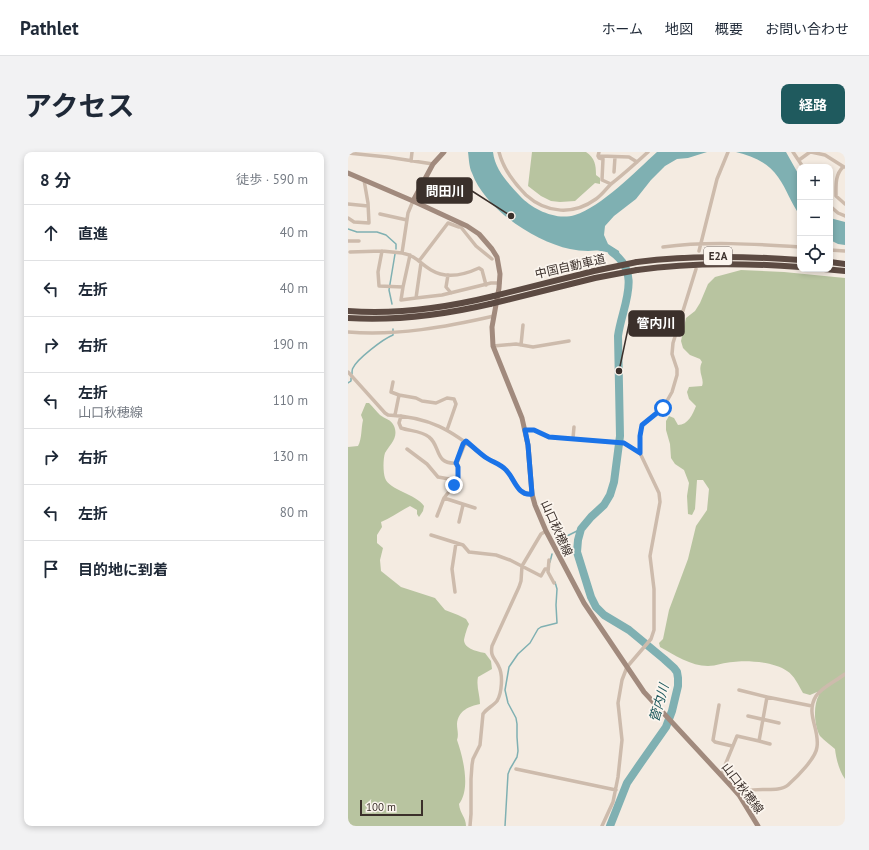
<!DOCTYPE html>
<html lang="ja">
<head>
<meta charset="utf-8">
<style>
  :root { --surface:#fff; --page:#f2f2f3; --text:#1f2937; --muted:#747a83; --line:#e0e1e3; --accent:#1f5a5e }
  body { margin:0; font-family:"PT Sans","Noto Sans JP",sans-serif; background:var(--page); color:var(--text) }
  .controls { position:absolute; right:12px; top:12px; display:grid; overflow:hidden; border-radius:8px; box-shadow:0 2px 6px #0003 }
  .controls button { width:36px; height:36px; display:grid; place-items:center; padding:0; border:0; border-bottom:1px solid var(--line); background:var(--surface); color:var(--text); font:20px sans-serif }
  .scale { position:absolute; left:12px; bottom:10px; width:63px; box-sizing:border-box; padding-left:4px; border:2px solid #3b302b; border-top:0; font-size:11px; line-height:14px; white-space:nowrap; color:#3b302b; -webkit-text-stroke:3px #fbf5ee; paint-order:stroke }
  .stop { position:absolute; width:12px; height:12px; margin:-9px; border:3px solid #1a73e8; border-radius:50%; background:#fff }
  .stop.end { background:#1a73e8; border-color:#fff; box-shadow:0 1px 4px #0008 }
  .list { margin:0; padding:0; list-style:none }
  h2 { display:flex; justify-content:space-between; align-items:center; height:52px; margin:0; padding:0 16px; font-size:17px }
  h2 small { font-size:13px; font-weight:400; color:var(--muted) }
  .list li { display:grid; grid-template-columns:26px 1fr auto; gap:12px; align-items:center; box-sizing:border-box; height:56px; padding:0 16px; border-top:1px solid var(--line) }
  .list b { display:block; font-size:15px; white-space:nowrap }
  .list p { margin:0; font-size:13px; white-space:nowrap; color:var(--muted) }
  .list em { font-size:13px; font-style:normal; color:var(--muted) }
  .icon { flex:none; width:22px; height:22px; fill:none; stroke:currentColor; stroke-width:2; stroke-linecap:round; stroke-linejoin:round }
  .map { position:relative; flex:none; width:497px; height:674px; overflow:hidden; border-radius:8px }
  header { display:flex; align-items:center; gap:24px; box-sizing:border-box; height:56px; padding:0 20px; background:var(--surface); border-bottom:1px solid var(--line) }
  header strong { font-size:19px }
  nav { display:flex; gap:22px; margin-inline-start:auto; font-size:14px }
  .intro { display:flex; align-items:center; justify-content:space-between; box-sizing:border-box; height:96px; padding:0 24px }
  h1 { margin:0; font-size:28px }
  .button { padding:10px 18px; border-radius:8px; background:var(--accent); color:#fff; font-size:14px; font-weight:700 }
  main { display:flex; gap:24px; padding:0 24px }
  aside { flex:1; background:var(--surface); border-radius:8px; box-shadow:0 2px 6px #0003 }
  .map>svg:first-child { display:block }
  .green { fill:#b8c4a0 }
  .water { fill:#7fb0b2 }
  .lines { fill:none; stroke-linecap:round; stroke-linejoin:round }
  .stream { stroke:#7fb0b2; stroke-width:1.5 }
  .river { stroke:#7fb0b2; stroke-width:8 }
  .street { stroke:#cdbbac; stroke-width:3.5 }
  .secondary { stroke:#a18a7d; stroke-width:5 }
  .highway { stroke:#5c4a42; stroke-width:6 }
  .highway-bridge { stroke:#5c4a42; stroke-width:6 }
  .route { stroke:#1a73e8; stroke-width:5 }
  .labels { text-anchor:middle; dominant-baseline:central; stroke-width:3.5; stroke-linejoin:round; paint-order:stroke }
  .shield { fill:#fbf5ee; stroke:#756b66; stroke-width:1 }
  .shield-label { font-size:11px; font-weight:bold; fill:#3b302b }
  .street-label { font-size:12px; fill:#3b302b; stroke:#fbf5ee }
  .water-label { font-size:13px; font-style:italic; fill:#1f5a5e; stroke:#fbf5ee }
  .leader { fill:none; stroke:#3b302b; stroke-width:1.5 }
  .callout-dot { fill:#3b302b; stroke:#fbf5ee; stroke-width:1.5 }
  .callout { fill:#3b302b; stroke:#3b302b; stroke-width:1.5 }
  .callout-label { font-size:13px; text-anchor:middle; font-weight:bold; fill:#fff }
</style>
</head>
<body>
<header>
<strong>Pathlet</strong>
<nav><a>ホーム</a><a>地図</a><a>概要</a><a>お問い合わせ</a></nav>
</header>
<div class="intro"><h1>アクセス</h1><a class="button">経路</a></div>
<main>
<aside>
<h2>8 分<small>徒歩 · 590 m</small></h2>
<ul class="list">
<li><svg class="icon" aria-label="ahead" viewBox="0 0 24 24"><path d="M12 20V5M6 11l6-6 6 6"/></svg><div><b>直進</b></div><em>40 m</em></li>
<li><svg class="icon" aria-label="left" viewBox="0 0 24 24"><path d="M17 20v-9H6M10 6l-5 5 5 5"/></svg><div><b>左折</b></div><em>40 m</em></li>
<li><svg class="icon" aria-label="right" viewBox="0 0 24 24"><path d="M7 20v-9h11M14 6l5 5-5 5"/></svg><div><b>右折</b></div><em>190 m</em></li>
<li><svg class="icon" aria-label="left" viewBox="0 0 24 24"><path d="M17 20v-9H6M10 6l-5 5 5 5"/></svg><div><b>左折</b><p>山口秋穂線</p></div><em>110 m</em></li>
<li><svg class="icon" aria-label="right" viewBox="0 0 24 24"><path d="M7 20v-9h11M14 6l5 5-5 5"/></svg><div><b>右折</b></div><em>130 m</em></li>
<li><svg class="icon" aria-label="left" viewBox="0 0 24 24"><path d="M17 20v-9H6M10 6l-5 5 5 5"/></svg><div><b>左折</b></div><em>80 m</em></li>
<li><svg class="icon" aria-label="arrive" viewBox="0 0 24 24"><path d="M6 21V4h12l-3 4 3 4H6"/></svg><div><b>目的地に到着</b></div></li>
</ul>
</aside>
<div class="map">
<svg width="497" height="674" viewBox="0 0 497 674">
  <rect width="100%" height="100%" fill="#f4ebe1"/>
  <path class="green" d="M184,0H238C247,6 248,13 248,23L252,26V32L247,31L227,49L212,50L203,49L193,44L180,34Z
    M393,118L436,120L497,126V627C491,619 488,606 487,597C482,593 476,588 472,584C466,574 465,553 471,543L469,540L462,543L455,541C451,534 446,523 439,519C427,510 399,508 385,510C377,510 368,514 360,514C343,514 326,503 312,495L311,491L315,487L321,458L340,407L348,374L359,358L361,337L355,328H349L347,357L344,363L340,362L339,344L341,331L336,318L327,312L323,306L322,292L318,278V269L321,264L326,266L330,273C340,273 345,262 348,254L341,247L339,240L341,235L354,234C357,227 349,220 354,210L352,207L342,203L335,196L333,189L338,166L347,159L352,151L360,132L367,125Z
    M18,251H21C25,255 28,259 32,263C37,267 43,267 46,274C51,286 42,292 37,301C35,307 35,320 37,326C41,338 68,342 76,354L75,359L71,365L69,362V358L62,354C52,359 43,366 33,370L34,375L29,383V391L35,396L32,408L33,419L53,435L87,446L97,458L110,463L118,467L121,472C119,476 117,483 116,488C116,497 131,500 137,501L143,509L144,517L130,525C128,534 132,543 132,552C121,554 110,559 109,572C109,578 111,582 109,588C115,605 123,637 111,652C112,662 118,665 118,674H0V295L10,294C14,287 13,276 15,268L13,263Z"/>
  <path class="water" d="M120,0H145C147,18 160,31 172,44C184,57 208,69 227,63C253,55 288,19 309,0H359L340,6L329,7L317,14L303,28L288,47L266,64L257,74L256,83L260,92L271,99L272,106C266,103 259,99 252,99C248,98 244,99 240,99C234,99 228,98 222,97C186,89 137,57 124,21C121,15 121,7 120,0Z
    M388,0H438L452,25V63C443,52 439,37 430,25C420,10 404,4 388,0Z
    M482,66L497,70V93L490,92L482,88Z"/>
  <g class="lines">
    <path class="stream" d="M0,77L9,80H29L38,83L48,92V97
      M44,152L41,138L47,102
      M4,222C4,220 4,217 5,216C9,207 35,187 45,183V177
      M0,231L3,229V226
      M215,386L233,377
      M209,391L211,388
      M202,410L204,402
      M157,674L160,622L162,617L169,605L170,599L169,585V572L168,566L160,551L157,538L161,515L170,502L182,491L190,477L193,475L209,471L208,453L209,437L207,430"/>
    <path class="river" d="M262,674L279,631L292,612L318,575L324,559L330,534V526L329,520L326,516L316,507L281,478L256,463L248,455L243,445L229,400L230,388L233,377L243,365L256,353L262,343L266,330L272,284L270,184C274,154 295,122 264,100"/>
    <path class="street" d="M151,0C155,16 167,32 178,43C199,62 226,63 248,47C254,43 258,37 263,32C276,22 288,11 300,0
      M251,0L250,4L251,6L255,7L254,28L263,32
      M445,0L455,15
      M463,0L477,3L496,15
      M0,1L39,5L85,12
      M252,4L281,5L289,10
      M451,8L462,0
      M63,9L64,0
      M495,15C487,23 488,33 488,44L497,52
      M266,20L267,5
      M0,52L20,54
      M482,54L490,61L497,64
      M32,62L59,68
      M0,66L6,70L21,71L20,51L16,28
      M112,74L128,94L144,107
      M0,89H11
      M315,95C360,89 406,92 452,95
      M482,98L497,99
      M34,99L30,120L31,134L55,135L62,103
      M351,99L369,27L380,0
      M2,100L34,99L54,101L60,61L65,49
      M54,101C69,104 71,111 83,118C98,127 116,123 131,116L134,118L138,133
      M71,109L100,71L111,75
      M73,111L68,146L94,143L143,131H152
      M100,123L98,135L103,141
      M55,135L53,148L68,146
      M0,180C49,184 98,175 146,164
      M173,193L175,173
      M145,194L168,192L185,195L221,189
      M0,220L37,261L40,263C82,265 103,278 134,303C142,309 151,311 158,318C166,325 166,333 176,342H184
      M45,230L43,240L51,243
      M47,263L51,243L68,246L74,249L88,251L99,246L106,247L108,252L107,255L99,278
      M53,264L51,271L53,276C62,279 74,279 81,285C93,294 86,313 109,311
      M177,278H186L201,285L276,291L292,301
      M225,286L226,275
      M59,297L79,312L90,325L107,328
      M96,346L127,356
      M89,364L96,346L106,333L107,328L110,326V315L109,311L118,289
      M111,370L115,353
      M83,383L115,393L121,400L148,403L162,408L193,424L197,417H200
      M201,408L200,420L206,431
      M107,440L104,417L108,391
      M391,538L419,545
      M371,553L365,588L367,590L384,594
      M400,564L431,571
      M411,589L422,592
      M168,617L268,638
      M373,623L389,584L411,589L419,545L464,554
      M391,643C393,642 396,639 399,639C411,635 431,641 440,633C449,625 468,606 469,595C472,577 457,562 468,544C474,535 488,529 497,522
      M122,674L123,662V627L124,613L125,607L132,593L135,562C138,557 145,554 149,549C154,541 155,523 151,515C147,506 142,505 144,494L171,435L173,429L174,414L193,382L198,379
      M254,674L265,650L270,625L274,588L270,551L274,528L279,515L303,487L306,478V437L302,404L312,350L311,341L292,301V284L294,273L315,256L324,240L329,223V217L324,202L325,191L348,117"/>
    <path class="secondary" d="M0,21L65,49L119,74L131,82L144,97L149,105L152,122L151,136L144,175L145,194L174,266L180,293L184,342L187,353L198,379L236,451L296,540L383,634L391,643L410,674
      M65,49L85,12L96,0"/>
    <path class="highway" d="M289,110C343,103 397,104 452,108
      M482,110L497,112
      M476,117L497,119
      M289,118C344,110 397,111 452,115
      M0,159C50,163 97,156 146,144
      M0,166C48,169 95,163 142,152"/>
    <path class="highway-bridge" d="M146,144L246,119L289,110
      M142,152L247,126L289,118"/>
  </g>
  <g class="lines">
    <path class="route" d="M106,333L107,328L110,326V315L108,311L115,292L118,289C124,294 130,300 137,305C144,310 153,312 158,318C167,327 169,344 184,342L180,293L177,278H186L201,285L276,291L292,301V284L294,273L315,256"/>
  </g>
  <g class="labels">
    <rect class="shield" x="356" y="95" width="28" height="18" rx="3"/>
    <g class="shield-label">
      <text x="370" y="104">E2A</text>
    </g>
    <g class="street-label">
      <text transform="translate(222 114) rotate(-13)">中国自動車道</text>
      <text transform="translate(209 376) rotate(66)">山口秋穂線</text>
      <text transform="translate(395 636) rotate(53)">山口秋穂線</text>
    </g>
    <g class="water-label">
      <text transform="translate(311 551) rotate(-74)">管内川</text>
    </g>
  </g>
  <path class="leader" d="M163 64L124 39M271 219L281 172"/>
  <g class="callout-dot">
    <circle cx="163" cy="64" r="4"/>
    <circle cx="271" cy="219" r="4"/>
  </g>
  <g class="callout">
    <rect x="69" y="26" width="55" height="25" rx="4"/>
    <rect x="281" y="159" width="55" height="25" rx="4"/>
  </g>
  <g class="callout-label">
    <text x="97" y="44">問田川</text>
    <text x="308" y="176">管内川</text>
  </g>
</svg>
<div class="controls">
<button>+</button>
<button>−</button>
<button><svg class="icon" aria-label="locate" viewBox="0 0 24 24"><circle cx="12" cy="12" r="6"/><path d="M12 2v4M12 18v4M2 12h4M18 12h4"/></svg></button>
</div>
<div class="scale">100 m</div>
<div class="stop" style="left:315px;top:256px"></div>
<div class="stop end" style="left:106px;top:333px"></div>
</div>
</main>
</body>
</html>
